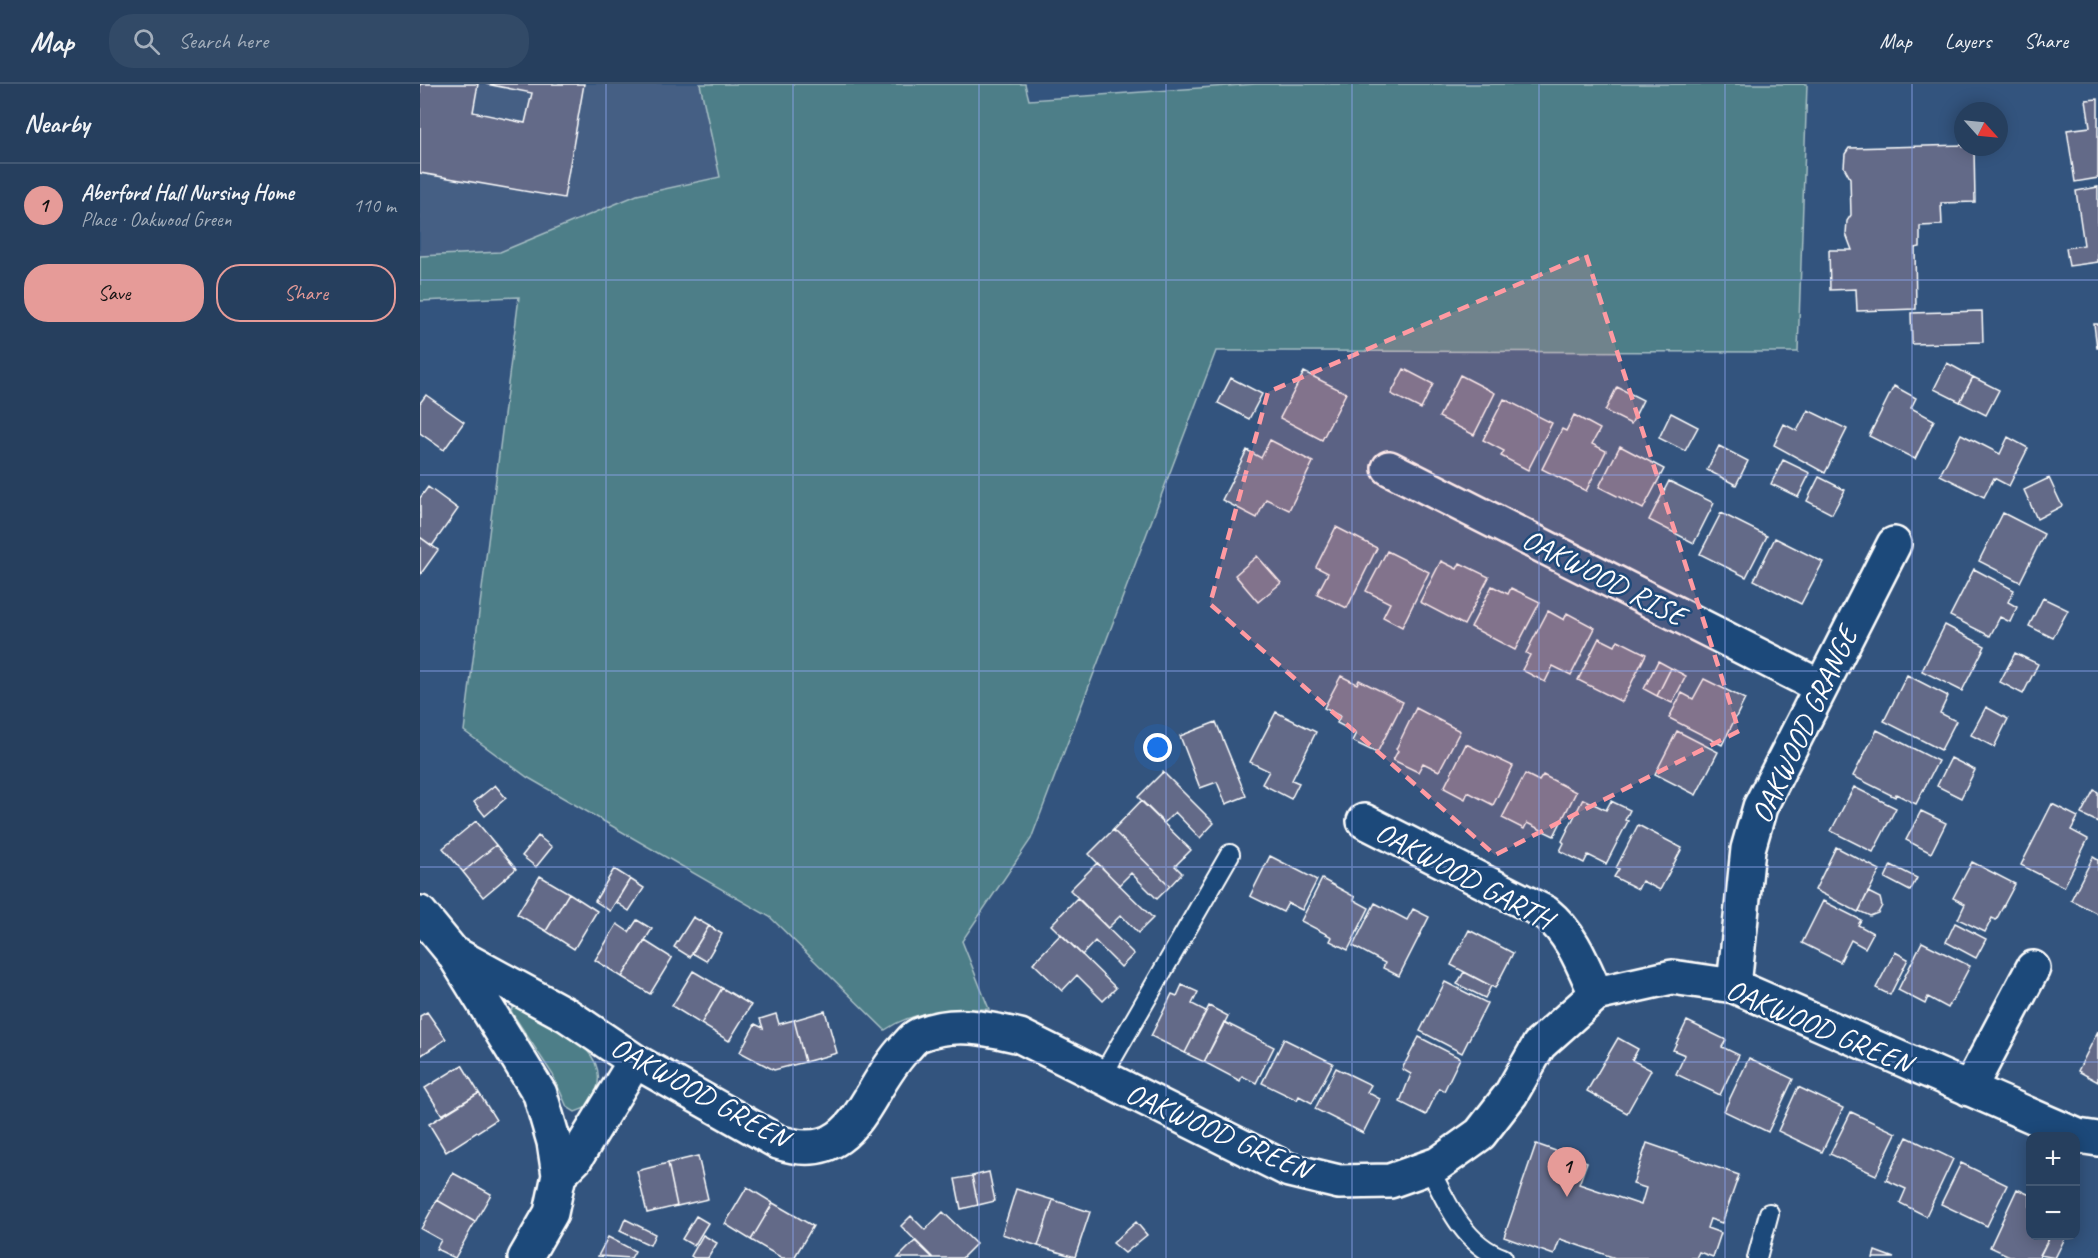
<!DOCTYPE html>
<html lang="en">
<head>
<meta charset="utf-8">
<style>
  :root { --surface:#263f5e; --page:#324a67; --text:#f1f3f6; --muted:#a4afbc; --line:#425873; --accent:#e69b98 }
  body { margin:0; font-family:Caveat,sans-serif; background:var(--page); color:var(--text) }
  .controls { position:absolute; right:18px; bottom:18px; display:grid; overflow:hidden; border-radius:12px; box-shadow:0 3px 15px #0003 }
  .controls button { width:54px; height:54px; display:grid; place-items:center; padding:0; border:0; border-bottom:2px solid var(--line); background:var(--surface); color:var(--text); font:30px sans-serif }
  .compass { position:absolute; left:1534px; top:18px; width:54px; height:54px; border-radius:50%; background:var(--surface); box-shadow:0 3px 15px #0003; rotate:117deg }
  .you { position:absolute; left:738px; top:664px; width:21px; height:21px; margin:-15px; border:4px solid #fff; border-radius:50%; background:#1a73e8; box-shadow:0 0 0 9px #1a73e833 }
  .badge { display:grid; place-items:center; width:39px; height:39px; border-radius:50%; background:var(--accent); color:#111; font-size:20px; font-weight:700 }
  .pin { position:absolute; translate:-50% -50px; filter:drop-shadow(0 2px 3px #0008) }
  .pin::after { content:''; position:absolute; top:32px; width:21px; height:18px; background:inherit; clip-path:polygon(0 0,100% 0,50% 100%) }
  .list { margin:0; padding:0; list-style:none }
  h2 { display:flex; justify-content:space-between; align-items:center; height:78px; margin:0; padding:0 24px; font-size:26px }
  h2 small { font-size:20px; font-weight:400; color:var(--muted) }
  .list li { display:grid; grid-template-columns:39px 1fr auto; gap:18px; align-items:center; box-sizing:border-box; height:84px; padding:0 24px; border-top:2px solid var(--line) }
  .list b { display:block; font-size:22px; white-space:nowrap }
  .list p { margin:0; font-size:20px; white-space:nowrap; color:var(--muted) }
  .list em { font-size:20px; font-style:normal; color:var(--muted) }
  .actions { display:flex; gap:12px; padding:18px 24px }
  .actions a { flex:1; padding:14px 0; border:2px solid var(--accent); border-radius:24px; text-align:center; font-size:21px; color:var(--accent) }
  .actions .main { background:var(--accent); color:#111 }
  .icon { flex:none; width:33px; height:33px; fill:none; stroke:currentColor; stroke-width:2; stroke-linecap:round; stroke-linejoin:round }
  .map { position:relative; flex:none; width:1678px; height:1174px; overflow:hidden }
  header { display:flex; align-items:center; gap:36px; box-sizing:border-box; height:84px; padding:0 30px; background:var(--surface); border-bottom:2px solid var(--line) }
  header strong { font-size:28px }
  nav { display:flex; gap:33px; margin-inline-start:auto; font-size:21px }
  .search { width:420px; height:54px; background:var(--page); display:flex; align-items:center; gap:15px; box-sizing:border-box; padding:0 21px; border-radius:24px; color:var(--muted); font-size:22px }
  main { display:flex }
  aside { flex:1; background:var(--surface) }
  .map>svg:first-child { display:block }
  .built { fill:#455e84 }
  .green { fill:#4e7e88; stroke:#a6bec4; stroke-width:1.5 }
  .building { fill:#636a88; stroke:#fff; stroke-width:1.5 }
  .lines { fill:none; stroke-linecap:round; stroke-linejoin:round }
  .service-casing { stroke:#fff; stroke-width:22 }
  .minor-casing { stroke:#fff; stroke-width:38 }
  .service { stroke:#1f4a7a; stroke-width:18 }
  .minor { stroke:#1f4a7a; stroke-width:33 }
  .marked { fill:#ff9aa2; fill-opacity:0.2; stroke:#ff9aa2; stroke-width:4.5; stroke-dasharray:12 8; stroke-linejoin:round }
  .grid { fill:none; stroke:#8ea6ec; stroke-width:1.5; stroke-opacity:0.55 }
  .labels { text-anchor:middle; dominant-baseline:central; stroke-width:5; stroke-linejoin:round; paint-order:stroke }
  .street-label { font-size:30px; fill:#fff; stroke:#1f4a7a }
</style>
</head>
<body>
<header>
<strong>Map</strong>
<div class="search"><svg class="icon" aria-label="search" viewBox="0 0 24 24"><circle cx="10" cy="10" r="6"/><path d="M15 15l6 6"/></svg>Search here</div>
<nav><a>Map</a><a>Layers</a><a>Share</a></nav>
</header>
<main>
<aside>
<h2>Nearby<small></small></h2>
<ul class="list">
<li><span class="badge">1</span><div><b>Aberford Hall Nursing Home</b><p>Place · Oakwood Green</p></div><em>110 m</em></li>
</ul>
<div class="actions"><a class="main">Save</a><a>Share</a></div>
</aside>
<div class="map">
<svg width="1678" height="1174" viewBox="0 0 1678 1174">
  <rect width="100%" height="100%" fill="#33547e"/>
  <filter id="ink" filterUnits="userSpaceOnUse"><feTurbulence type="fractalNoise" baseFrequency=".0167" numOctaves="2"/><feDisplacementMap in="SourceGraphic" scale="12" xChannelSelector="R" yChannelSelector="G"/><feConvolveMatrix kernelMatrix="1 2 1 2 8 2 1 2 1" color-interpolation-filters="sRGB"/></filter>
  <g filter="url(#ink)">
    <path class="built" d="M0,0H280L300,93L217,111L80,168L0,172Z"/>
    <path class="green" d="M280,0H605L609,16L836,0H1387L1378,268L796,267L611,755L542,857L569,925C534,925 495,925 465,946L350,833L107,693L44,647L99,213L0,217V172L80,168L217,111L300,93Z
      M95,921C132,941 206,968 168,1023L155,1028L147,1023L133,991L92,929L91,926Z"/>
    <path class="building" d="M0,0H58L53,28L105,39L112,9L66,0H164L144,114L0,89Z
      M1678,15V94L1655,98L1647,46L1670,43L1666,16Z
      M1543,61V63H1554L1555,118L1521,119L1522,141L1500,142V163L1495,164L1496,225L1437,227L1436,205L1410,206L1409,166H1432L1426,150L1427,137L1431,131L1430,94L1424,83L1425,70L1429,64Z
      M1678,103V178L1649,182L1646,164L1664,161L1656,107Z
      M1562,227L1563,258L1492,260L1491,229Z
      M1674,240H1678V264H1677Z
      M1527,279L1553,293L1540,318L1514,305Z
      M984,285L1013,300L1001,325L971,310Z
      M884,288L926,309L902,356L860,334Z
      M1040,291L1075,309L1054,351L1019,333Z
      M1553,293L1579,306L1566,331L1540,318Z
      M811,294L842,310L829,335L798,319Z
      M1474,302L1496,314L1491,324L1514,336L1495,375L1449,352Z
      M1197,303L1223,316L1211,340L1185,327Z
      M6,311L44,338L24,366L0,349V319Z
      M1084,315L1132,339L1108,386L1081,372L1084,367L1063,356Z
      M1388,326L1427,345L1405,389L1354,361L1364,340L1377,347Z
      M1251,329L1278,343L1265,367L1239,354Z
      M1154,331L1180,345L1172,360L1186,367L1166,407L1122,385L1142,345L1146,347Z
      M1541,350L1580,370L1588,353L1608,364L1589,402L1574,394L1564,413L1520,391Z
      M850,356L893,378L869,426L846,415L837,434L802,416L827,366L841,374Z
      M1200,362L1244,385L1223,425L1179,403Z
      M1299,362L1328,377L1316,401L1287,386Z
      M1363,376L1390,389L1378,413L1351,400Z
      M1399,393L1425,406L1412,430L1387,417Z
      M1629,394L1642,422L1617,435L1604,406Z
      M1249,397L1294,419L1274,459L1229,436Z
      M8,403L38,425L12,462L0,453V414Z
      M1301,429L1347,452L1326,493L1280,470Z
      M1583,429L1624,450L1600,498L1559,477Z
      M916,443L957,464L927,524L897,510L908,489L896,483Z
      M0,453L18,466L0,491Z
      M1355,454L1403,478L1381,520L1334,496Z
      M967,467L1009,488L982,543L963,533L970,519L946,507Z
      M837,472L861,499L838,518L815,491Z
      M1021,477L1037,485L1040,479L1069,493L1044,541L1000,518Z
      M1554,485L1594,506L1588,518L1597,523L1590,538L1580,533L1570,552L1530,532Z
      M1072,502L1088,510L1091,504L1120,518L1095,566L1051,543Z
      M1623,514L1648,526L1633,554L1609,542Z
      M1128,527L1144,536L1147,529L1175,544L1151,591L1133,582L1125,598L1102,586L1110,571L1106,569Z
      M1525,541L1565,562L1542,607L1502,587Z
      M1179,554L1195,562L1198,556L1226,570L1202,618L1158,596Z
      M1595,569L1618,580L1603,610L1580,598Z
      M1238,577L1251,584L1237,612L1224,605Z
      M1251,584L1266,592L1252,619L1237,612Z
      M1487,591L1528,612L1520,629L1536,637L1521,666L1464,637Z
      M921,592L937,600L939,596L983,618L957,669L932,657L936,649L917,639L920,632L904,624Z
      M1284,595L1325,615L1302,661L1249,634L1262,609L1273,615Z
      M1566,623L1588,635L1574,663L1551,651Z
      M996,624L1040,647L1019,687L1003,679L998,688L973,676L978,667L976,665Z
      M856,628L896,648L872,696L879,699L871,715L842,700L849,687L830,678Z
      M796,638L826,712L806,720L797,698L780,704L760,652Z
      M1457,646L1518,677L1496,720L1476,710L1475,713L1433,692Z
      M1257,647L1298,668L1276,711L1235,690Z
      M1046,660L1093,682L1073,721L1048,708L1045,715L1024,704Z
      M1531,674L1555,686L1541,714L1517,702Z
      M743,688L794,739L780,754L755,728L744,739L718,713Z
      M1105,690L1119,697L1123,691L1156,708L1134,752L1107,739L1104,745L1082,734Z
      M75,701L86,714L65,732L54,718Z
      M1434,703L1476,724L1453,768L1411,747Z
      M1674,706L1678,708V738L1661,730Z
      M1163,715L1186,726L1191,717L1210,726L1205,736L1208,737L1186,780L1168,771L1164,779L1140,767L1144,759L1142,757Z
      M721,717L771,766L755,782L762,789L750,802L693,746Z
      M1632,720L1658,733L1651,746L1668,755L1644,803L1601,781Z
      M1501,727L1526,739L1511,769L1486,756Z
      M56,737L76,761L43,788L23,764Z
      M1218,741L1262,764L1240,806L1222,797L1218,805L1194,793L1199,785L1196,784Z
      M693,746L750,802L737,815L711,789L699,801L669,770Z
      M118,752L132,763L116,783L102,772Z
      M76,761L96,785L63,813L43,788Z
      M1416,763L1460,786L1438,828L1395,806Z
      M850,772L897,796L882,826L868,819L863,828L830,812Z
      M1673,773L1678,776V830L1651,816Z
      M1552,778L1595,800L1576,836L1572,834L1565,848L1538,835L1545,820L1533,814Z
      M677,779L733,834L718,849L701,831L688,844L650,806Z
      M1471,781L1497,794L1490,807L1465,794Z
      M194,785L210,795L190,827L175,817Z
      M120,792L149,809L126,847L97,830Z
      M210,795L224,804L209,827L196,818Z
      M902,795L935,813L934,816L949,824L928,866L910,857L912,853L881,837Z
      M1448,808L1460,814L1462,822L1458,829L1450,832L1439,827Z
      M149,809L177,827L154,865L126,847Z
      M657,814L714,870L701,883L675,857L662,871L631,841Z
      M1403,817L1441,836L1438,841L1453,849L1445,864L1431,856L1420,878L1382,859Z
      M955,819L987,836L993,825L1009,833L979,892L963,884L965,879L933,862Z
      M273,833L289,842L270,873L254,863Z
      M217,836L232,845L202,893L175,876L197,840L209,848Z
      M1535,839L1566,855L1556,874L1526,858Z
      M289,842L302,850L286,877L272,869Z
      M1049,846L1093,869L1075,904L1031,881Z
      M641,850L696,904L683,917L657,891L642,907L613,879Z
      M225,857L252,874L230,910L202,893Z
      M1502,858L1550,882L1528,924L1508,913L1505,920L1478,906Z
      M1475,868L1488,875L1470,911L1456,904Z
      M273,887L302,904L281,940L252,922Z
      M1044,888L1071,902L1065,914L1037,900Z
      M1025,898L1067,919L1042,969L1000,947Z
      M762,901L778,908L772,920L786,927L765,969L731,952L752,910L757,912Z
      M302,904L331,921L309,957L281,940Z
      M789,922L808,932L784,978L765,969Z
      M405,927L417,969L385,978L374,936Z
      M7,928L26,955L0,972V932Z
      M356,930L359,940L374,936L385,978L354,986L320,968L335,940L343,944L340,935Z
      M1267,937L1306,956L1302,963L1319,971L1300,1011L1256,990L1265,971L1253,966Z
      M804,938L854,963L836,999L822,992L820,997L784,978Z
      M1678,947V998L1658,987Z
      M999,953L1040,974L1024,1007L1019,1004L1006,1031L980,1018L991,990L982,985Z
      M1198,954L1218,965L1212,976L1231,986L1207,1029L1167,1007Z
      M864,955L913,979L892,1019L879,1012L877,1016L842,999Z
      M1329,974L1373,995L1348,1048L1304,1027Z
      M42,981L59,1009L22,1031L5,1004Z
      M916,984L951,1001L947,1008L960,1015L943,1049L895,1025Z
      M1378,1003L1423,1024L1402,1068L1358,1047Z
      M59,1009L76,1036L26,1068L9,1040Z
      M1431,1028L1476,1049L1456,1091L1410,1070Z
      M1487,1053L1533,1075L1506,1132L1480,1119L1486,1105L1466,1096Z
      M1227,1059L1319,1091L1302,1139L1290,1135L1287,1144L1301,1149L1293,1173L1279,1168L1276,1174H1195L1140,1155L1134,1171L1084,1153L1116,1060L1167,1078L1159,1100L1221,1121L1226,1104L1213,1100Z
      M278,1072L288,1115L257,1122L248,1079Z
      M248,1079L257,1122L227,1129L217,1087Z
      M1541,1079L1587,1101L1567,1142L1521,1120Z
      M569,1088L575,1117L558,1121L552,1092Z
      M33,1089L71,1110L55,1138L17,1116Z
      M552,1092L558,1121L541,1125L535,1095Z
      M327,1103L353,1119L331,1156L305,1140Z
      M596,1105L633,1116L618,1162L582,1150Z
      M1597,1105L1610,1111V1152H1630L1619,1174H1594L1570,1163Z
      M17,1116L55,1138L35,1174L16,1165L21,1156L1,1145Z
      M633,1116L670,1128L655,1173L618,1162Z
      M353,1119L393,1142L374,1174H362L331,1156Z
      M523,1128L556,1160L542,1174H513L481,1142L491,1132L505,1146Z
      M276,1132L288,1139L274,1162L262,1155Z
      M205,1135L235,1150L230,1161L200,1147Z
      M716,1138L727,1151L705,1169L693,1159Z
      M283,1151L297,1159L288,1174H274L271,1172Z
      M1630,1152H1646L1635,1174L1620,1171Z
      M188,1153L215,1167L211,1174L178,1172Z
      M495,1157L513,1174H478Z
      M1455,1167L1474,1174H1453Z"/>
    <g class="lines">
      <defs>
        <path id="service" d="M681,994L810,770
          M1009,1083C1026,1118 1044,1161 1083,1174
          M1337,1174L1349,1129"/>
        <path id="minor" d="M969,384L1399,602
          M944,737L1126,829C1152,850 1163,881 1176,910
          M0,829L33,869L120,1010L134,1058L139,1091L131,1129L105,1174
          M33,869L147,931L215,977L358,1058C436,1084 443,1008 484,965C489,960 494,952 501,950C534,937 567,944 600,952L869,1086L919,1098L970,1097L1018,1080L1060,1050L1091,1010L1119,961L1176,910L1252,893L1314,902L1658,1052L1678,1055
          M1314,902L1328,765L1340,723L1474,460
          M1549,1005L1613,884
          M139,1091L156,1074L215,977"/>
      </defs>
      <use href="#service" class="service-casing"/>
      <use href="#minor" class="minor-casing"/>
      <use href="#service" class="service"/>
      <use href="#minor" class="minor"/>
    </g>
  </g>
  <path class="marked" d="M1166,171L1319,647L1075,771L790,520L848,308Z"/>
  <path class="grid" d="M186,0V1174M373,0V1174M559,0V1174M746,0V1174M932,0V1174M1119,0V1174M1305,0V1174M1492,0V1174M0,196H1678M0,391H1678M0,587H1678M0,783H1678M0,978H1678"/>
  <g class="labels">
    <g class="street-label">
      <text transform="translate(1184 493) rotate(27)">OAKWOOD RISE</text>
      <text transform="translate(1384 641) rotate(-65)">OAKWOOD GRANGE</text>
      <text transform="translate(1044 791) rotate(28)">OAKWOOD GARTH</text>
      <text transform="translate(1399 942) rotate(23)">OAKWOOD GREEN</text>
      <text transform="translate(280 1008) rotate(29)">OAKWOOD GREEN</text>
      <text transform="translate(798 1047) rotate(24)">OAKWOOD GREEN</text>
    </g>
  </g>
</svg>
<div class="controls">
<button>+</button>
<button>−</button>
</div>
<svg class="compass" viewBox="-18 -18 36 36"><path d="M0-13l5 13h-10z" fill="#e53935"/><path d="M0 13l5-13h-10z" fill="#a4afbc"/></svg>
<div class="you"></div>
<div class="pin badge" style="left:1147px;top:1113px">1</div>
</div>
</main>
</body>
</html>
